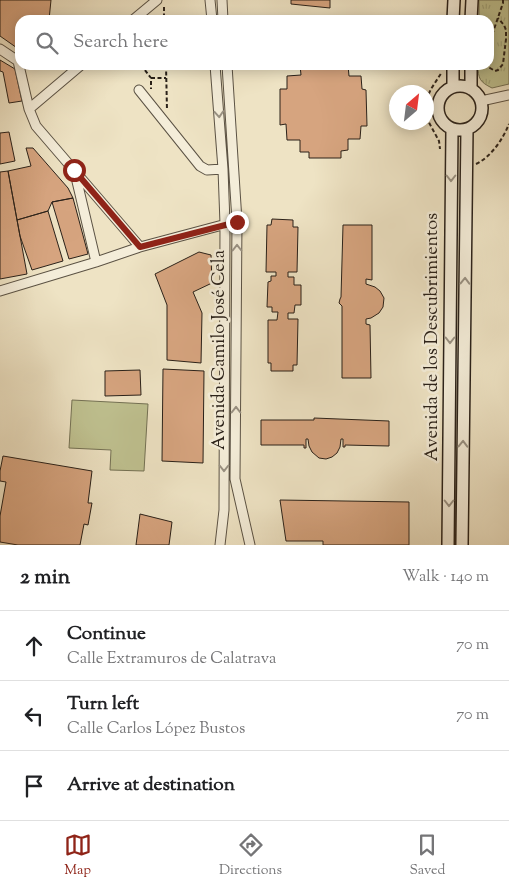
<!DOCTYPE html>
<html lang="en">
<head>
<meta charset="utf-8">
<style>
  :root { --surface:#fff; --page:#f2f2f2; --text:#202124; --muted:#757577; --line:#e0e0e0; --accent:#8f2418 }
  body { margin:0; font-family:"Sorts Mill Goudy",serif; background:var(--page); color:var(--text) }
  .compass { position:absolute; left:389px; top:85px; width:45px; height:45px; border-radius:50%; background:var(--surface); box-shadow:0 2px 12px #0003; rotate:28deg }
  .stop { position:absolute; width:15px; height:15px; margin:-11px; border:4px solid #8f2418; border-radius:50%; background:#fff }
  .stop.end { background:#8f2418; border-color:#fff; box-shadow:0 1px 5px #0008 }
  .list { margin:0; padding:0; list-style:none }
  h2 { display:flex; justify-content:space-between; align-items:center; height:65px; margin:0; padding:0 20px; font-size:21px }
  h2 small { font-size:16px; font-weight:400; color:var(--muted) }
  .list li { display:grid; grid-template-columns:32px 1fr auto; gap:15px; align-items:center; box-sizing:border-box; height:70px; padding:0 20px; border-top:1px solid var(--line) }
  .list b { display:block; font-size:19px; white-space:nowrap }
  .list p { margin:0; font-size:16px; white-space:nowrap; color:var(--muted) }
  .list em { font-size:16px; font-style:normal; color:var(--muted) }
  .icon { flex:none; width:28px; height:28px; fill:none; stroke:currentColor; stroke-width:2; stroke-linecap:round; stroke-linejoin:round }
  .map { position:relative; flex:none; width:509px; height:545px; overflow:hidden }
  .search { position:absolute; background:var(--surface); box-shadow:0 2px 12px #0003; left:15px; right:15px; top:15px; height:55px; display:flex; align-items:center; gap:12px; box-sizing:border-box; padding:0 18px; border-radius:15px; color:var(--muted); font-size:19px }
  .sheet { height:275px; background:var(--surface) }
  nav { display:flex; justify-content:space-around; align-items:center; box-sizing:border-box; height:70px; border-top:1px solid var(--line); background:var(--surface); font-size:14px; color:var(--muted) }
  nav a { display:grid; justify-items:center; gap:2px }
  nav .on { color:var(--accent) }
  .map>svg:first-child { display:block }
  .grass { fill:#bfc190; stroke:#747154 }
  .park { fill:url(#park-tufts); stroke:#747154 }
  .building { fill:#d6a47f; stroke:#2a2119 }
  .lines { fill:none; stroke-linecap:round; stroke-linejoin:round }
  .street-casing { stroke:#5b5244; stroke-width:11 }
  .secondary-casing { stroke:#2a2119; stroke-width:14 }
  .path { stroke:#2a2119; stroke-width:2; stroke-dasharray:4 2.5; stroke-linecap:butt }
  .street { stroke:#f4edd9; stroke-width:9 }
  .secondary { stroke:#f4edd9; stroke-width:11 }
  .oneway { stroke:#999183 }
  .route { stroke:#8f2418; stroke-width:6 }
  .labels { text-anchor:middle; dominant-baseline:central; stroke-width:5; stroke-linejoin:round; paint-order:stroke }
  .street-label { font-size:18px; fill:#2a2119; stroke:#f4edd9 }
</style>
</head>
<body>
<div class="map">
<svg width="509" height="545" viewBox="0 0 509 545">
  <defs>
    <pattern id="park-tufts" width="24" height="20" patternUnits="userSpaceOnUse" patternTransform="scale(1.25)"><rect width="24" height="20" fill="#bfc190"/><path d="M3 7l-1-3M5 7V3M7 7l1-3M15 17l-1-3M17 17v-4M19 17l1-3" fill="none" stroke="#a4a67c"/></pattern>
  </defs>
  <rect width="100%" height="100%" fill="#eee3c4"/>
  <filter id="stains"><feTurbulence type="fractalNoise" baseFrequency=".004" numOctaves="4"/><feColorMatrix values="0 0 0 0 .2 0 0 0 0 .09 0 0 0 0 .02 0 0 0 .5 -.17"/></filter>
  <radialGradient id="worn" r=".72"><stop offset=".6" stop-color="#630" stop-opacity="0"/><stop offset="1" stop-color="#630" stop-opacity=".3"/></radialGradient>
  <path class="grass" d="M72,400L148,404L144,471L110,470L111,450L69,448Z"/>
  <path class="park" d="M479,0H509V84L492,88C480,82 478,79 478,65H489V20H479Z"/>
  <path class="building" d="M0,0H51L49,20H20V50L0,36Z
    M291,0H330V8L291,4Z
    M0,60L15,69L22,101L9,103L3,72L0,71Z
    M300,65H348L349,76H361L362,89L366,90L367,126H361L360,139H348V150L341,151V158H309V152H300V140H287L286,124L280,125V89H287V76L301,75Z
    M9,132L15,161L0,164V133Z
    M26,148H33L68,188L73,198L52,202L48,211L17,220L8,171L31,166Z
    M8,171L27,274L0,279V172Z
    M73,198L88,254L69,259L52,202Z
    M48,211L63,261L32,270L20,236L17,220Z
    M272,219L293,220V227H298L297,272H288V277H294V285H301V305H295L294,313H288V319H298L297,365H293V371H271V363H268V320H277L278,312H272V307H267L268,282L271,281V276H276V272H266L267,225H271Z
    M343,225H372V280L366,279V284L375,287L380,291L384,298L383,307L379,313L371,318L366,319V324L370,325L371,378H342V306L339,303L340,299L341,297Z
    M199,252L211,255L212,283L193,292L202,313L201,363L167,360V305L155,274Z
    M163,369L204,371L203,463L162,461Z
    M140,370L141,395L105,396V371Z
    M314,418L389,421V446L345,445V447H343V439H341L340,447L337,453L332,457L326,459L319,458L312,452L309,446L308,439H306V448H304V445H261V420H314Z
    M3,456L92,471L88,503H92L88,525L84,524L80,545H18L0,542V516L6,482L0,481V471Z
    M280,500L409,502V545H323V541H286Z
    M140,514L172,522L169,545H136Z"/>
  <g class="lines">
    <defs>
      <path id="street" d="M210,0L212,20
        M222,0L223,20
        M133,20L157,0
        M0,49L18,61L29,109L36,126L140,247
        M215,65L223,169L225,224L224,510L220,545
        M227,65L237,221L235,479L250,545
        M139,90L200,166L207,170L223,169
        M481,101L509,95
        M29,109L81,65
        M75,173L96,262
        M0,291L96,262L140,247L230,223"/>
      <path id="secondary" d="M453,20L454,0
        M471,20L472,0
        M438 108a22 22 0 1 1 44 0a22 22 0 1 1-44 0Z
        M453,87V65
        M471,89V65
        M448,545L452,129
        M462,545L467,129"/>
    </defs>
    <use href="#street" class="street-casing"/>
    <use href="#secondary" class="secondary-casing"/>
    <path class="path" d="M164,7V20
      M489,47L491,38L503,3V0
      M489,61L490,68L495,71L498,70L503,64L506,39V30L504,25L498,18
      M141,65L151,78V89
      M166,65L167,110
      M151,78H166
      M426,100L431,89L442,72
      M426,117L439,141L440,149
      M476,164C491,157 503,139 509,124"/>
    <use href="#street" class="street"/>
    <use href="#secondary" class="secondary"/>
  </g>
  <defs><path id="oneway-chevron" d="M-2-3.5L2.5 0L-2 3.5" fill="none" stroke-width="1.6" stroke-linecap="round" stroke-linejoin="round" transform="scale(1.25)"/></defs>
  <g class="oneway">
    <use href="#oneway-chevron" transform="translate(219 114) rotate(86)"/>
    <use href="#oneway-chevron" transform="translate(451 178) rotate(90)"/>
    <use href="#oneway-chevron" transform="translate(237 248) rotate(-90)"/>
    <use href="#oneway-chevron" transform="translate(465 281) rotate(-89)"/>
    <use href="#oneway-chevron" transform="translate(450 340) rotate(90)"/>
    <use href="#oneway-chevron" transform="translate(236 410) rotate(-90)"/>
    <use href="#oneway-chevron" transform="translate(463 444) rotate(-89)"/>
    <use href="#oneway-chevron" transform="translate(224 468) rotate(90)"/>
    <use href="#oneway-chevron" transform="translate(449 503) rotate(90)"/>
  </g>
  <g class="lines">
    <path class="route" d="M74,170L140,247L237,222"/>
  </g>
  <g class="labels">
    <g class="street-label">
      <text transform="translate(433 337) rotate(-90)">Avenida de los Descubrimientos</text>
      <text transform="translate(220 350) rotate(-90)">Avenida Camilo José Cela</text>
    </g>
  </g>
  <rect width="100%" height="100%" filter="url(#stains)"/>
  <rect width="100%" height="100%" fill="url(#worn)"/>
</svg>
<svg class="compass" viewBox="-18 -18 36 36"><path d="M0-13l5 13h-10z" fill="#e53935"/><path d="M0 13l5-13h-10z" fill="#757577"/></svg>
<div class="stop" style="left:74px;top:170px"></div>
<div class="stop end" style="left:237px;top:222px"></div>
<div class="search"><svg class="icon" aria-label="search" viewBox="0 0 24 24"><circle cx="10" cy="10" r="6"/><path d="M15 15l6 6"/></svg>Search here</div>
</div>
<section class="sheet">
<h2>2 min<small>Walk · 140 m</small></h2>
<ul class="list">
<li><svg class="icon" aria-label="ahead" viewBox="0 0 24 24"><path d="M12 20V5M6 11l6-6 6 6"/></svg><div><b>Continue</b><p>Calle Extramuros de Calatrava</p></div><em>70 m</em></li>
<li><svg class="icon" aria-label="left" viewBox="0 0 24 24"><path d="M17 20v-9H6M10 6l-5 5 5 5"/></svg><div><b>Turn left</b><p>Calle Carlos López Bustos</p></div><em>70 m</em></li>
<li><svg class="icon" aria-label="arrive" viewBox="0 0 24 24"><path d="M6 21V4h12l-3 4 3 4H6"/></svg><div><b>Arrive at destination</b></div></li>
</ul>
</section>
<nav>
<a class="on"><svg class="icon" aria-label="map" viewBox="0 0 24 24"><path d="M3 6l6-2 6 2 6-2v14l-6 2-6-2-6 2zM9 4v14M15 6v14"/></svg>Map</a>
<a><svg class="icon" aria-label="directions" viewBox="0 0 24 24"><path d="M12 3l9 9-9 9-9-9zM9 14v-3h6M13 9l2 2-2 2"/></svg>Directions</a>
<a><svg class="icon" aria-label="saved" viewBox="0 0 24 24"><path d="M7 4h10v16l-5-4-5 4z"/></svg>Saved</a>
</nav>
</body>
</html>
